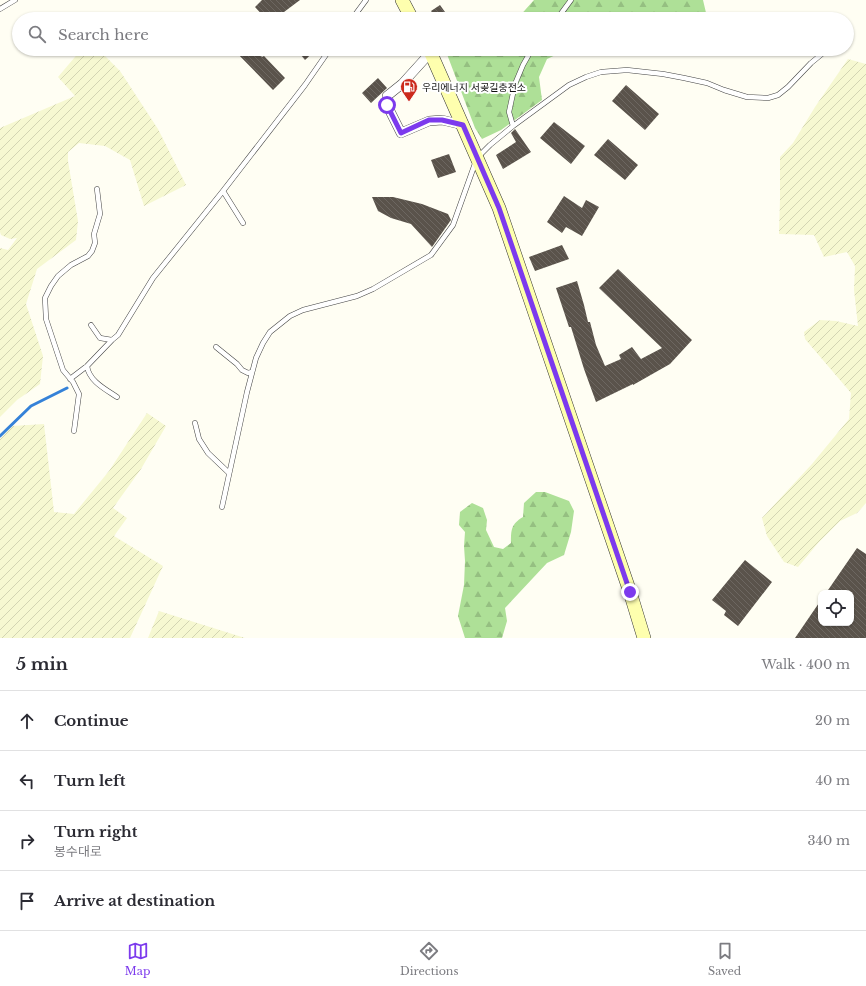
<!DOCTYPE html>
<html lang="en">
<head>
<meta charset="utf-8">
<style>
  :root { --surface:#fff; --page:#f7f7f7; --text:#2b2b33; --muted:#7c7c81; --line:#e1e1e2; --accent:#7c3aed }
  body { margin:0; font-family:"Libre Baskerville","Noto Sans KR",serif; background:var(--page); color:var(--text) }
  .controls { position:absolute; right:12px; bottom:12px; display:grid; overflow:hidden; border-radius:8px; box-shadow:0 1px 3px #0004 }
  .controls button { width:36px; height:36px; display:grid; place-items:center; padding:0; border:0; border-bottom:1px solid var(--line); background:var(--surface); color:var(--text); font:20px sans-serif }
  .stop { position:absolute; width:12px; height:12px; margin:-9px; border:3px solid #7c3aed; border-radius:50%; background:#fff }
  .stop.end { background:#7c3aed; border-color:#fff; box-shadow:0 1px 4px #0008 }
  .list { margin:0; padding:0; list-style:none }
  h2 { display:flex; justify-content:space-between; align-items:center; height:52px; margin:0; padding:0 16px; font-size:17px }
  h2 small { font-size:13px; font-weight:400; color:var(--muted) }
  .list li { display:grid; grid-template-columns:26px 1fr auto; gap:12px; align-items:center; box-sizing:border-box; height:60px; padding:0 16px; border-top:1px solid var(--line) }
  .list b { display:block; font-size:15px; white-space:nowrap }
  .list p { margin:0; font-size:13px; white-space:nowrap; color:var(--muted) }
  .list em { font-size:13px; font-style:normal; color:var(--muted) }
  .icon { flex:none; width:22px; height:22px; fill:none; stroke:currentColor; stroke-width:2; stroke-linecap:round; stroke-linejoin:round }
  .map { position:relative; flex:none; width:866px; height:638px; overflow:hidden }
  .search { position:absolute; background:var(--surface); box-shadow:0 1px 3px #0004; left:12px; right:12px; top:12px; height:44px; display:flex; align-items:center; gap:10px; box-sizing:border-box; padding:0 14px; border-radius:22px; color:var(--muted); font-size:15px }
  .sheet { height:292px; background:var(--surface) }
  nav { display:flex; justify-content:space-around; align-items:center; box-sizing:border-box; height:56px; border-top:1px solid var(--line); background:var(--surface); font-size:11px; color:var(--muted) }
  nav a { display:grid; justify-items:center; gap:2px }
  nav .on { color:var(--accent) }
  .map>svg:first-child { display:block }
  .farmland { fill:url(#farmland-furrows) }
  .forest { fill:url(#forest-firs) }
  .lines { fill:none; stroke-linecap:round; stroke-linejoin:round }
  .stream { stroke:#3582d8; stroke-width:3 }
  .building { fill:url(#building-back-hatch) }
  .lane-casing { stroke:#434343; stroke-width:5.5 }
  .street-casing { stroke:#434343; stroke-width:10 }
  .secondary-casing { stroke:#323232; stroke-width:14 }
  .lane { stroke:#fff; stroke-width:4.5 }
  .street { stroke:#fff; stroke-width:9 }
  .secondary { stroke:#feffae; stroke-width:13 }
  .route { stroke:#7c3aed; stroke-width:5 }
  .labels { text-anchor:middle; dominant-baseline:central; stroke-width:4; stroke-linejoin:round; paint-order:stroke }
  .poi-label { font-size:10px; fill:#101010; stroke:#fff; text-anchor:start }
</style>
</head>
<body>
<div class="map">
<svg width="866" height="638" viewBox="0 0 866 638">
  <defs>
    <pattern id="farmland-furrows" width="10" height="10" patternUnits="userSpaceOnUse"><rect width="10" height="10" fill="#f6f8d1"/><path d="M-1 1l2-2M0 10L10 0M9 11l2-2" fill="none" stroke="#d2d4b2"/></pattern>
    <pattern id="forest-firs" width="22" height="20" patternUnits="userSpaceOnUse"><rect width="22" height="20" fill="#aee097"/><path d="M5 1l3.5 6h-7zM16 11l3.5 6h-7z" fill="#95bf81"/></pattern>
    <pattern id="building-back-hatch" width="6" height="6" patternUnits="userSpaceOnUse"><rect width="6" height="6" fill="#5a534b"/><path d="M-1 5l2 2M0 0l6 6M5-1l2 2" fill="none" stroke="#6d6761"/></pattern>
  </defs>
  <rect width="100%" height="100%" fill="#fffef3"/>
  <path class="farmland" d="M87,49H98L120,71L158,129L186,185L144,206L130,160L105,146L79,143L68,152V161L78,221L76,240L37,269L26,304L43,356L40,384L17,400L0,417V248L8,250L17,238L10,239L1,235L0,232V128L75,96L58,77L80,51Z
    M848,59L866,64V503L857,513L840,521L819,542L798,567L784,562L767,536L762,518L812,464L849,419L851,393L805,339L804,332L820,320L836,321L858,326L854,290L855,266L847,252L824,257L814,235L779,234L780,199V157L793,143L815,107Z
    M147,413L166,426L141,469L113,508L127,518L114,536L163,566L130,638H0V439L12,426L44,424L54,512L74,514L109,471Z
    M159,611L245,638H148Z"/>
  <path class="forest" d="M534,0H703L707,17L704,19H517Z
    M445,49H575L562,52L547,59L539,77L542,100L501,130L482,139L475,128Z
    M536,492H545L569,501L574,511L571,532L564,555L547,563L505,608L507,621L502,638H465L458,616L464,585L465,561L464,546L465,532L459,525L460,512L472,503L483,508L487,520L486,530L494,547L503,549L511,543C511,530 511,524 523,517L524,503Z"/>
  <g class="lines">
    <path class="stream" d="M0,436L31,406L67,388"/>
  </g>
  <path class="building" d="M262,0H300L284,12L291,19H266L255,7Z
    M440,5L450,19H436L431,11Z
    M233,49H254L262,57L264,56L285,78L273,90Z
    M296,49H317L305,60Z
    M378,78L387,88L371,103L362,93Z
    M626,85L659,114L645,130L612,101Z
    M554,122L585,146L571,164L540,138Z
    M515,129L531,152L503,169L496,155L516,142L511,133Z
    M608,139L638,165L625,180L594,155Z
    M449,154L456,172L438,178L431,160Z
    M564,196L582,208L586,200L599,207L582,236L566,227L562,233L547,222Z
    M372,197H393L422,204L448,214L451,220L432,247L411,224L391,218L378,211Z
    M562,245L569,259L535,271L529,257Z
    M618,269L692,340L670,364L633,385V384L596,402L584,369L571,327H569L556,288L577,281L584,305L588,322H590L596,345L605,366L621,359L619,355L632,347L641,359L662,348L599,288Z
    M857,548L866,554V638H795L821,600V623H851V593H826Z
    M745,560L772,582L738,626L724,615L726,611L712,600Z"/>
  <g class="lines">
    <defs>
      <path id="lane" d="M0,9L15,0
        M352,19L366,0
        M557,19L571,0
        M513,126L509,112L515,84L523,65L532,49
        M223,191L243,223
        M91,325L100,338L112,340L118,335L153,278L223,191L305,85L330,49
        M216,347L237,364L242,370L248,373L252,372
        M87,366C89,381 105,389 117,397
        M70,379L87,366L112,340
        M195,423L199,439L208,453L229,473
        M74,431L79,394L73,382L63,370L46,319L45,298L51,286L58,276L71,265L88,256L92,251L95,243L94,234L100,214L97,189
        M222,507L247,392L256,358L263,343L270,332L290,316L303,310L357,296L373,289L431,255L453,225L477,158L490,145L513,126L569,85L586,77L601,72L627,70L663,74L684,78L707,83L724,90L747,97L768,98L778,95L788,87L811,63L828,49"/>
      <path id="street" d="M431,52L402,84L387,96V105L401,133L429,121L442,120L463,125"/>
      <path id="secondary" d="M402,0L412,19
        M429,49L499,208L630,592L644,638"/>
    </defs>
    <use href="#lane" class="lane-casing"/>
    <use href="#street" class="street-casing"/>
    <use href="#secondary" class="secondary-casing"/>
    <use href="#lane" class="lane"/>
    <use href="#street" class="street"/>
    <use href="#secondary" class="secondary"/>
  </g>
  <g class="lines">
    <path class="route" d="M387,105L401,133L429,120H442L463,125L499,208L630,592"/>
  </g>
  <defs>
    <symbol id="fuel-pin" viewBox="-11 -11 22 30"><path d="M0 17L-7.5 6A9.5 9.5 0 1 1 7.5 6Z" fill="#cc2a1c" stroke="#fff"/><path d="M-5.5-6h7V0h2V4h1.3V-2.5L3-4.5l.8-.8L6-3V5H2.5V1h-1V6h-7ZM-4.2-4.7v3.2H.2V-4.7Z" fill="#fff"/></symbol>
  </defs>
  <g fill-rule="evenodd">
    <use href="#fuel-pin" x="399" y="77" width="20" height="27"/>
  </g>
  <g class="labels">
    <g class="poi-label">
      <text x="422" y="87">우리에너지 서곶길충전소</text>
    </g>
  </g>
</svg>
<div class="controls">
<button><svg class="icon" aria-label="locate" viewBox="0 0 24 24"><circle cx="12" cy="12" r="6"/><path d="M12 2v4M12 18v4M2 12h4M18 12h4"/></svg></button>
</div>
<div class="stop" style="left:387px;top:105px"></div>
<div class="stop end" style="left:630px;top:592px"></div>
<div class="search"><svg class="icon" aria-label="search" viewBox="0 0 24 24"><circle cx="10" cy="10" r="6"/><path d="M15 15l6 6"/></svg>Search here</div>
</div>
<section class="sheet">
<h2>5 min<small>Walk · 400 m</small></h2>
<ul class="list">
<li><svg class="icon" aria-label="ahead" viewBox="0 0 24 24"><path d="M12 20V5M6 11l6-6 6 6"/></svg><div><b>Continue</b></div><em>20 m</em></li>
<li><svg class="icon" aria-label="left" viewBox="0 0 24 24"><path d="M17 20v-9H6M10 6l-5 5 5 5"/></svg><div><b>Turn left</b></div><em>40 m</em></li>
<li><svg class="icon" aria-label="right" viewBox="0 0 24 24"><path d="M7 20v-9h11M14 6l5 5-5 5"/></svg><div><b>Turn right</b><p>봉수대로</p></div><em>340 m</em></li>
<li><svg class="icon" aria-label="arrive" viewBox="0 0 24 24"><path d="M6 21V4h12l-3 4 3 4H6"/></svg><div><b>Arrive at destination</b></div></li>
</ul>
</section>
<nav>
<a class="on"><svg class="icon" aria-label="map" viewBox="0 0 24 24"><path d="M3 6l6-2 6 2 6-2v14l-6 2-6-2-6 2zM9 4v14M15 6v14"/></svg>Map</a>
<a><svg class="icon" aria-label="directions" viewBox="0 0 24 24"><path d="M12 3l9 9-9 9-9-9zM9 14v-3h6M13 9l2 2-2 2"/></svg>Directions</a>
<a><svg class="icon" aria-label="saved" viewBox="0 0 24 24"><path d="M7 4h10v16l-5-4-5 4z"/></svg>Saved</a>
</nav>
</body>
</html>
